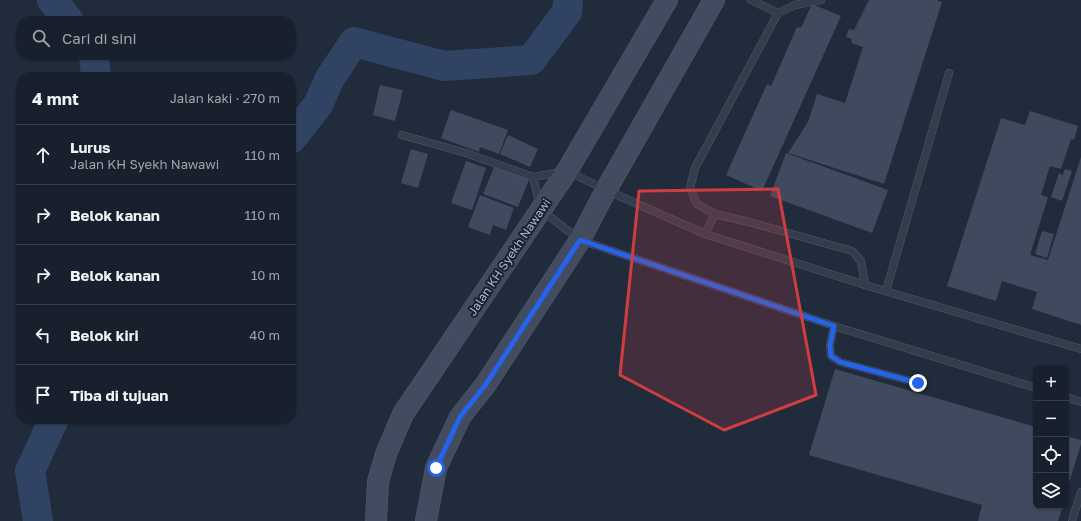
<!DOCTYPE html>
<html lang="id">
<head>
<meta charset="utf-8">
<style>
  :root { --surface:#18202d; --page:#212835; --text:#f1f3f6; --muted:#9fa3aa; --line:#363e49 }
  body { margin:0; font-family:"Golos Text",sans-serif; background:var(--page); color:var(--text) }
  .controls { position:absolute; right:12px; bottom:12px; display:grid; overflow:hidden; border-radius:8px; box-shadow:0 1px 3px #0004 }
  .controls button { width:36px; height:36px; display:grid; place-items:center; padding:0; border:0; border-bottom:1px solid var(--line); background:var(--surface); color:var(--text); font:20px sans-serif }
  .stop { position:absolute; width:12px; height:12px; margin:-9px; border:3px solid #2563eb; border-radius:50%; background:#fff }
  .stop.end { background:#2563eb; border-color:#fff; box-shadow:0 1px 4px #0008 }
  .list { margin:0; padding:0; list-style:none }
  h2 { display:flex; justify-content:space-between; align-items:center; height:52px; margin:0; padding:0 16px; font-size:17px }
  h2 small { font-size:13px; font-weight:400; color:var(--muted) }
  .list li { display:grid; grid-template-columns:26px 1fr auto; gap:12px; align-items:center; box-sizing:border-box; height:60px; padding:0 16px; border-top:1px solid var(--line) }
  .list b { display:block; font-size:15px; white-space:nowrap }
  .list p { margin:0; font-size:13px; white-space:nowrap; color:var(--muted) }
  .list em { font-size:13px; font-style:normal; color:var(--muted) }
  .icon { flex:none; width:22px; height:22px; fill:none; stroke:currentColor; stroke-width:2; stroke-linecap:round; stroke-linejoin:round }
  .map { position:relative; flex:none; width:1081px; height:521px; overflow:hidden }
  .search { position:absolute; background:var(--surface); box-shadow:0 1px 3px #0004; left:16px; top:16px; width:280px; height:44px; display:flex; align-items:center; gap:10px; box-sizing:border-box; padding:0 14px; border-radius:16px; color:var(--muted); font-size:15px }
  .panel { position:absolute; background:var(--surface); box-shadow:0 1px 3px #0004; left:16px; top:72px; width:280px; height:352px; border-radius:16px }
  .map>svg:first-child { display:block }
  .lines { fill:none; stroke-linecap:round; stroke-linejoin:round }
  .river { stroke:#314363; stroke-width:30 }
  .building { fill:#3f4a5f }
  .service-casing { stroke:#525a6a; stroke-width:8 }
  .secondary-casing { stroke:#525a6a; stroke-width:22 }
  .service { stroke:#343d4c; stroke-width:7 }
  .secondary { stroke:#424b60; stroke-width:21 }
  .route { stroke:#2563eb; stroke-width:5 }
  .marked { fill:#d03d40; fill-opacity:0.2; stroke:#d03d40; stroke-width:3; stroke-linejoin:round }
  .labels { text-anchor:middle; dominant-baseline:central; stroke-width:4; stroke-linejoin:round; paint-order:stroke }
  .street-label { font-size:12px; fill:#afb7c8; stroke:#1a2231 }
</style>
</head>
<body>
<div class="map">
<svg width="1081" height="521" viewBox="0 0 1081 521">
  <rect width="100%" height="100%" fill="#202b3c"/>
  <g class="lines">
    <path class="river" d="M52,0L69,21
      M94,55L96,77
      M291,139L318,105L330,78L354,42L444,66L531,60L567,12L568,0
      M38,521L30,471L54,419"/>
  </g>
  <path class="building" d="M869,0H937L942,2L884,184L788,153L808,122L817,94L845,103L863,47L851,43L852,39L846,37L849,29L854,30Z
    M812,4L841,16L762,191L726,175L767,84L771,86L797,27L801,28Z
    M380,85L403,90L395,121L373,115Z
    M451,110L508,130L499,154L480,147L479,152L441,138Z
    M1030,111L1078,126L1074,140L1071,139L1061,169L1050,166L1041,195L1048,197L1030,255L1048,260L1081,157V325L1032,309L1037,292L1002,281L996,301L947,286L1001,118L1025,125Z
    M508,135L538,149L530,167L500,154Z
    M411,149L428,154L418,188L401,183Z
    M786,153L888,190L872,233L770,196Z
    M466,161L486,168L472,210L451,203Z
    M495,165L530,177L518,207L483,194Z
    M1066,169L1072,171L1062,201L1051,197L1059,173L1063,175L1064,170H1066Z
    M480,195L514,208L506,230L493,225L490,235L468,227Z
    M1042,231L1054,234L1047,258L1035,254Z
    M835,369L1036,427V506H1063L1058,521H978L982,505L809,455Z
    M1066,436L1081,440V444L1066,493Z"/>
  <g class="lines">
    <defs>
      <path id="service" d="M751,0L778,13L795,5L821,0
        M778,13L695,168L690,188L697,204L715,214L749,222L852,251L861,261L865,285
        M402,135L466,153L533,177L567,171L606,190L705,234L865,285L1081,349
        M533,177L541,210L580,240L834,326L1036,388
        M705,234L715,214
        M886,291L949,73
        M834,326L830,345L831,356L840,362L918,383
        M1066,397L1081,402
        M1072,521L1081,492"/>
      <path id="secondary" d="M376,521L378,482L386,454L403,414L567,171L667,0
        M426,521L436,468L460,417L486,384L580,240L606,190L714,0"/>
    </defs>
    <use href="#service" class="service-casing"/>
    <use href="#secondary" class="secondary-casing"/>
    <use href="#service" class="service"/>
    <use href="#secondary" class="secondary"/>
  </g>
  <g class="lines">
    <path class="route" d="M436,468L460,417L486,384L580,240L834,326L830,345L831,356L840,362L918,383"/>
  </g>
  <path class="marked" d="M778,189L816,395L724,430L620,375L639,191Z"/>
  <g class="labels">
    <g class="street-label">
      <text transform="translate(509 257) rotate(-56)">Jalan KH Syekh Nawawi</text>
    </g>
  </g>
</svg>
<div class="controls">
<button>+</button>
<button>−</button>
<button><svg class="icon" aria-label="locate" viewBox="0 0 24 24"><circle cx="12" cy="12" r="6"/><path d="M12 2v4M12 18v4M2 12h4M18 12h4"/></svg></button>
<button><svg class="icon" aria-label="layers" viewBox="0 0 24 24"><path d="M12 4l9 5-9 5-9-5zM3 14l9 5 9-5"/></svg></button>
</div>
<div class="stop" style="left:436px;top:468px"></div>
<div class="stop end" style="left:918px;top:383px"></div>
<div class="search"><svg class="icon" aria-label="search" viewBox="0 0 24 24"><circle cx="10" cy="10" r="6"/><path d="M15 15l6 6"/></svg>Cari di sini</div>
<section class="panel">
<h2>4 mnt<small>Jalan kaki · 270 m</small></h2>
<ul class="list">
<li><svg class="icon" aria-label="ahead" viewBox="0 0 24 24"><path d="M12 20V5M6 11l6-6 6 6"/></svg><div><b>Lurus</b><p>Jalan KH Syekh Nawawi</p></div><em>110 m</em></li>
<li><svg class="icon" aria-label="right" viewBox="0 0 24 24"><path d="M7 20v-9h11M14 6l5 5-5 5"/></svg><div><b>Belok kanan</b></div><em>110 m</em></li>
<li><svg class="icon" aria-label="right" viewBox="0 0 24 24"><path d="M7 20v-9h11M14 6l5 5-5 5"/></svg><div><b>Belok kanan</b></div><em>10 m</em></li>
<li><svg class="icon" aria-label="left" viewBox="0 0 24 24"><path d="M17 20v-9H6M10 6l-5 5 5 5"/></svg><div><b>Belok kiri</b></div><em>40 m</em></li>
<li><svg class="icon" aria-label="arrive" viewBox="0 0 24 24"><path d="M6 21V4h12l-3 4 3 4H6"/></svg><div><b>Tiba di tujuan</b></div></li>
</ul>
</section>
</div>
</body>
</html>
